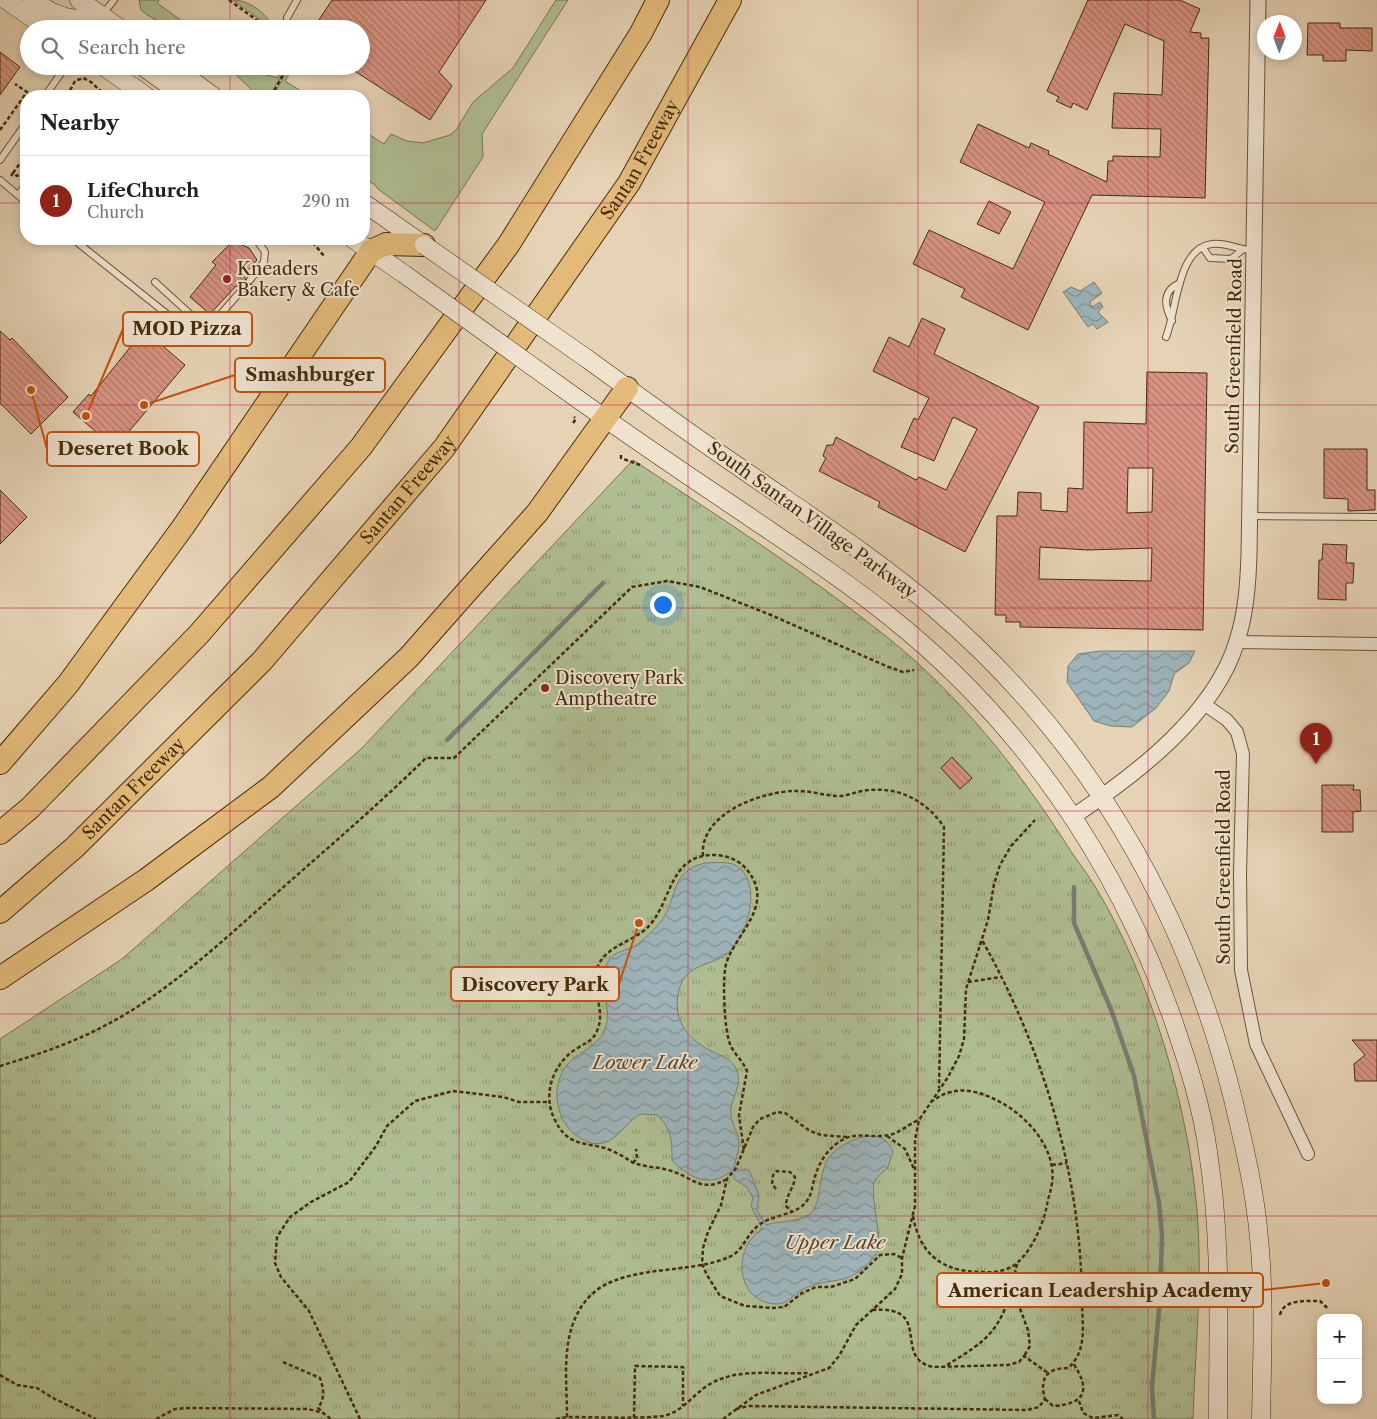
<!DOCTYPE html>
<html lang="en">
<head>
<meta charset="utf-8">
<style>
  :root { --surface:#fff; --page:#f2f2f2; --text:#202124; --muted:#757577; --line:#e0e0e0; --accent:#8f2418 }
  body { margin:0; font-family:"Libre Caslon Text",serif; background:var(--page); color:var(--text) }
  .controls { position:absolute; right:15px; bottom:15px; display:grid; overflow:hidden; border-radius:10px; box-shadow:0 2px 8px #0003 }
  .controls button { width:45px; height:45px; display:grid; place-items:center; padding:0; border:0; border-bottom:1px solid var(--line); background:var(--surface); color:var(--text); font:25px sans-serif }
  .compass { position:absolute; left:1257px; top:15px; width:45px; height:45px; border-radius:50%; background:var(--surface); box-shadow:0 2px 8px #0003; rotate:1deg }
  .you { position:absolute; left:662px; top:604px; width:18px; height:18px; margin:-12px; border:4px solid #fff; border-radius:50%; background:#1a73e8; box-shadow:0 0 0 8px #1a73e833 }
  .badge { display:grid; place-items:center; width:32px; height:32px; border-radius:50%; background:var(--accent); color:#fff; font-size:16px; font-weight:700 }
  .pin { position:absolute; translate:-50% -41px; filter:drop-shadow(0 1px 2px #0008) }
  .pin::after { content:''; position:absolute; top:26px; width:18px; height:15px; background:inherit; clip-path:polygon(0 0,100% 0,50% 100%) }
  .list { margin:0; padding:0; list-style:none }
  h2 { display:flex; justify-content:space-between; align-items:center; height:65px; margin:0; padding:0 20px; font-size:21px }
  h2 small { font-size:16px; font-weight:400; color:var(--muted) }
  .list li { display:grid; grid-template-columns:32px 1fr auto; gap:15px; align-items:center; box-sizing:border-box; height:90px; padding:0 20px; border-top:1px solid var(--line) }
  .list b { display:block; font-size:19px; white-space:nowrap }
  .list p { margin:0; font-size:16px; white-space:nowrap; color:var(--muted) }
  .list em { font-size:16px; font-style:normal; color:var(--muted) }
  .icon { flex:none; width:28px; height:28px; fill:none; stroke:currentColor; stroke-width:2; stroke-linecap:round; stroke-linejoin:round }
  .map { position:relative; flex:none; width:1377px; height:1419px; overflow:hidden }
  .search { position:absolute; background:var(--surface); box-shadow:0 2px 8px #0003; left:20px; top:20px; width:350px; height:55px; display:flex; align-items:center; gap:12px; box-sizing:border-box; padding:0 18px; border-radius:28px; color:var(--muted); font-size:19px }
  .panel { position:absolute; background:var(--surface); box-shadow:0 2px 8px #0003; left:20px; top:90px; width:350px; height:155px; border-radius:20px }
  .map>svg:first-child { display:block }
  .green { fill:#afbe92; stroke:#7a754e }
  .park { fill:url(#park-tufts); stroke:#7a754e }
  .water { fill:url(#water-waves); stroke:#797e74 }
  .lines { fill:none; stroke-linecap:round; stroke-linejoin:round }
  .stream { stroke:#797e74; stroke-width:4.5 }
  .building { fill:url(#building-back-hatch); stroke:#442c0b; fill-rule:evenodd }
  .service-casing { stroke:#6c5636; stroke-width:8 }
  .minor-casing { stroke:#6c5636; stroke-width:14 }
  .tertiary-casing { stroke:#6c5636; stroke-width:17 }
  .secondary-casing { stroke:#442c0b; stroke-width:19 }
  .motorway-casing { stroke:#442c0b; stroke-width:24 }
  .path { stroke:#442c0b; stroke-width:2.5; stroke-dasharray:4 2.5; stroke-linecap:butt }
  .service { stroke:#efe2cf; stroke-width:6 }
  .minor { stroke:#efe2cf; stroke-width:12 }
  .tertiary { stroke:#efe2cf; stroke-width:15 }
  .secondary { stroke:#efe2cf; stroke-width:18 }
  .motorway { stroke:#e3ba7a; stroke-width:22 }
  .secondary-bridge-casing { stroke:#442c0b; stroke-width:19; stroke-linecap:butt }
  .secondary-bridge { stroke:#efe2cf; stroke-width:18 }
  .grid { fill:none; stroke:#c2185b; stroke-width:1; stroke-opacity:0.55 }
  .poi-dot { fill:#8f2418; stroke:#efe2cf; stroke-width:2 }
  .labels { text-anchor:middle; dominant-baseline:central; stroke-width:4; stroke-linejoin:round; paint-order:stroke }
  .street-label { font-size:18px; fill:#442c0b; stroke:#efe2cf }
  .poi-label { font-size:18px; fill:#442c0b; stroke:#efe2cf; text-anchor:start }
  .water-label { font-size:19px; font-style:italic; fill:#56472e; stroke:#efe2cf }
  .leader { fill:none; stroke:#c7500c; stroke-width:2 }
  .callout-dot { fill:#c7500c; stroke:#efe2cf; stroke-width:2 }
  .callout { fill:#efe2cf; stroke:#c7500c; stroke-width:2 }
  .callout-label { font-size:19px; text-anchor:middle; font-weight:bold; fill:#442c0b }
</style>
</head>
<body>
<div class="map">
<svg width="1377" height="1419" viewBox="0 0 1377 1419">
  <defs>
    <pattern id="park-tufts" width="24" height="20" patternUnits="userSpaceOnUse" patternTransform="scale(1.25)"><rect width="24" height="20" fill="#afbe92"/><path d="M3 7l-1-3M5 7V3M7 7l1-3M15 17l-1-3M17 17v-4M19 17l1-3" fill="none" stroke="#909b75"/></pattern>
    <pattern id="water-waves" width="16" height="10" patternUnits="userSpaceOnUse" patternTransform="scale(1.25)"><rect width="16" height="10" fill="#9db4ba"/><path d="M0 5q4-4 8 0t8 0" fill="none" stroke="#829395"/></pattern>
    <pattern id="building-back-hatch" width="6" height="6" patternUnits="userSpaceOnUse" patternTransform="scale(1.25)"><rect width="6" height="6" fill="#d99484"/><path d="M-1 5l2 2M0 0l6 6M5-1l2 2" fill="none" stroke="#b2796a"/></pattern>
  </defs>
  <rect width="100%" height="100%" fill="#e6d3b5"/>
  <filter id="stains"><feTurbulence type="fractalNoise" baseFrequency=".004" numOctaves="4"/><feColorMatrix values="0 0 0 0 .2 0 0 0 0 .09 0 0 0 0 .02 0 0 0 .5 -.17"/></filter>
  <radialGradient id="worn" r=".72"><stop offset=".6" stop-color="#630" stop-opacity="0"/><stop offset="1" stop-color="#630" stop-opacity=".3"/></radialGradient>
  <path class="green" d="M139,0H159L157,3L193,29C175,29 155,22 141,10Z
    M233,0C248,0 268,13 273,29Z
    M556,0H568L482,134L483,157L435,231L378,189L374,184L364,179V131L384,144L391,134L407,141L423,143L450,135L456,130L473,102L513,68Z
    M227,66H249L248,70L278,78L281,67L285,66L280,79L269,96H258Z
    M289,67L291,71L285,81L309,96H273Z"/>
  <path class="park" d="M633,460C721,518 810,575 892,641C959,696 1016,766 1063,839C1073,856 1086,871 1096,888C1151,979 1188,1105 1197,1210C1203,1279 1195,1350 1193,1419H0V1039L122,959L361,749Z"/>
  <path class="water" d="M1094,282L1102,293L1090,302L1092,307L1100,302L1103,307L1098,312L1108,322L1097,329L1093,324L1088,327L1063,292L1071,287L1080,291Z
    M1100,651H1195L1189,663L1174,674L1169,691L1156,708L1132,727L1111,726L1094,721L1067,682L1068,666L1078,654Z
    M705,863C713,863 727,861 735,865C764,881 748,936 728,953C710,967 686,963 679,990C672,1019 686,1038 711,1051C721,1056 733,1059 737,1071C742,1085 733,1096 731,1108C730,1120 735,1127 738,1137C741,1147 736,1158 734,1167L739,1170H749L759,1195L757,1210L766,1225C781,1220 802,1223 813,1211C820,1203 819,1174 828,1159C837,1144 871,1128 886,1141C889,1144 891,1148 893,1151L888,1167L874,1181C871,1206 881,1227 878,1251C850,1290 838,1274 803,1289C793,1294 788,1304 777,1304C745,1304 733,1268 749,1242C752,1237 757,1233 762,1228L751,1206L753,1198L747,1187L734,1179V1175L730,1172C708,1189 690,1177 672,1161C672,1142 672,1128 657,1115L640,1114C619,1127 611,1156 580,1138C556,1124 549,1087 567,1065C579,1051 600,1047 606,1026C613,1003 592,982 609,960C615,951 626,951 635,946C645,939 655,929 662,920C678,897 670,871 705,863Z"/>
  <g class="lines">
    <path class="stream" d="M447,740L603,583
      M1074,887V923L1112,1012L1134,1076L1159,1203L1162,1235L1160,1299L1152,1387L1154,1419"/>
  </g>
  <path class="building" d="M332,0H486L439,72L452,86L430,120L347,66H361V29H313Z
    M1088,0H1180L1200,9L1190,32L1201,33V38H1209L1205,198L1092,195L1028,330L961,297L965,289L913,264L929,230L1013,269L1045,202L960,162L978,124L1029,148L1031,143L1049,151L1048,154L1107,182L1108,161H1113V156L1160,157L1161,129L1112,128L1114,93L1162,95L1164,41L1125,24L1087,110L1073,103L1071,108L1056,101L1059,97L1047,91Z
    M1308,23H1340V28H1372V51L1346,50V61H1323V55H1307Z
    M0,52L20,67L0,95Z
    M989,201L1011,212L999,234L977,224Z
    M233,241L249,248L257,260L244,275L247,284L255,285L246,296L244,287L236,286L210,314L190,297L216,265L212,262Z
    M922,318L945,329L934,354L1039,407L965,552L878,507L880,502L819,471L826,458L823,456L827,445H833L836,437L916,480L919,477L946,490L977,429L953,417L934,461L901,447L914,418L918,420L929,398L873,371L889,337L909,347Z
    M144,330L185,365L115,448L73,412L89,394L91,396Z
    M0,331L10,340L12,338L68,397L31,434L0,403Z
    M1147,372L1207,373L1203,630L1020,627V622H1006V615H995L997,516H1017L1018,492L1041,493V510L1067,512L1068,488L1083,489L1084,422L1146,424ZM1128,468H1153L1152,512L1127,513ZM1040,547L1088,550L1152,548L1151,581L1039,579Z
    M1324,449H1367V490H1375V510L1348,511V499L1324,498Z
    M0,490L27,517L0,544Z
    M1323,544L1347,545L1346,563H1354L1353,583H1346V600L1318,599L1319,560H1322Z
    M952,757L972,778L960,789L941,768Z
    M1322,785H1354L1353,790H1360L1361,811L1353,812V832H1322Z
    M1352,1040H1377V1081H1355L1354,1064L1365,1055Z"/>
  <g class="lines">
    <defs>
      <path id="service" d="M103,14L114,0
        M287,18L297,0
        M45,96L66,66
        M0,160L26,123
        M0,180L26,202
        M18,195L26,184
        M73,239L197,338
        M1203,248L1210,258L1231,259L1241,251
        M250,280L264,262L265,252L256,239
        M155,282L190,314L207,321L219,316L241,291
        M1172,321C1164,305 1162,291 1180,283
        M1166,337C1177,310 1177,248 1212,244C1228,242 1239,251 1254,250
        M1250,516L1377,517"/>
      <path id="minor" d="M1237,642L1377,644
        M1204,704L1227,720L1237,732L1243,754L1240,873L1241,970L1256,1044L1308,1154"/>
      <path id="tertiary" d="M1074,816C1135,775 1215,715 1237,641C1246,613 1248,584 1249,555L1258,0"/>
      <path id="secondary" d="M6,0L48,29
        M32,0C55,16 75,24 102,15
        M79,0L121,29
        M103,66L146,96
        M142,66L184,96L212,95
        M172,66L213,96
        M364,203L424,245
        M353,239L404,274
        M586,358C637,395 687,432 739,467C805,513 873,556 935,609C1086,738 1185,906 1233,1099C1244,1145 1255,1191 1259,1238C1265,1298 1262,1359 1261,1419
        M568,392C621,430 675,467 729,503C783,540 838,575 889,616C1021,721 1117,861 1173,1020C1188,1064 1202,1107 1208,1152C1222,1240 1218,1330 1218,1419"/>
      <g id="motorway">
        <path d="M0,763L68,684L183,527L371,251L386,244L424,245"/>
        <path d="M0,833L30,808L199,634L361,447L509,244L641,33L658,0"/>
        <path id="s1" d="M0,912L75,847L262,661L444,448L629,183L730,0"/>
        <path d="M0,978L146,880L271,787L409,657L455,605L537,513L627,388"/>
      </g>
    </defs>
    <use href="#service" class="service-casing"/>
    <use href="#minor" class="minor-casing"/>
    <use href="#tertiary" class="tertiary-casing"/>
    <use href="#secondary" class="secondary-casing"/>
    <use href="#motorway" class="motorway-casing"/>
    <path class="path" d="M229,0L269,29
      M258,29L262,23
      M67,96L75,81L83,78L91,82L106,96
      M271,96L287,68
      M0,130L27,92L15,84
      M13,173L26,155
      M11,176L13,173L17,176L22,172L24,174
      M307,239L315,245L324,256
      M573,423L576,419L574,417
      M621,455V458L640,465
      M703,856C699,814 760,792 794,791C809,790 824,796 840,796C847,796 855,792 862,791C896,785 925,799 944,827L939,1088
      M968,982L1001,977
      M0,1066C36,1055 73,1043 106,1025C163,996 223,941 271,898C323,852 376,807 426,758H454L632,587L667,581L700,587L771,615L886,666L903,672L914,670
      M887,1136L905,1149L914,1169
      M847,1137L821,1135L810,1131L785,1113L777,1112L760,1119L753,1127L736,1168L727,1179L721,1205L708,1232L703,1248L702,1264L707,1275L720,1296L745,1306L772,1308L784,1307L802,1293L816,1287H831L855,1279L880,1255L894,1254L902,1258
      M633,1163L637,1158L636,1149
      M1052,1165L1067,1163
      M727,1179C700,1194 692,1176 668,1170C655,1166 643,1168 630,1161C623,1156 614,1151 605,1148C581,1142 566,1145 554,1118C542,1093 554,1063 576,1049C585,1043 593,1041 597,1031C606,1010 592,994 596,973C600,947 632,943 648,927C673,901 668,853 717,855C728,856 741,861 748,871C777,908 730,937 725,969C723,986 724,1028 730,1044C734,1054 743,1061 747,1071L739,1115L744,1151
      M776,1189L772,1184L773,1175L777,1171L790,1172L795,1177C794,1188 786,1195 786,1206L791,1211
      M913,1216C920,1256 944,1272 982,1272C994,1273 1009,1271 1018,1262C1033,1248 1043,1225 1047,1205C1048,1198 1051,1191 1052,1183C1057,1149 1027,1116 1000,1102C978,1090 954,1084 933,1101
      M1017,1264L1014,1277L1019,1306L1028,1330L1030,1346L1024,1356
      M872,1310C935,1305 891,1358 933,1367L1008,1365L1019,1362L1024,1356L1048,1373
      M1280,1315C1283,1299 1307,1301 1320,1301L1326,1307L1329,1306
      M283,1362L320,1378C324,1390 325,1398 318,1408L322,1412
      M947,1365C991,1338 999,1331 1015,1281
      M0,1375L17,1385L37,1388L51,1397L96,1419
      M1045,1399L1053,1406C1086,1404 1091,1390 1073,1363
      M1079,1401L1083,1413L1093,1418L1118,1415L1123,1419
      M736,1409L749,1406L1027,1410L1039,1407L1045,1399C1039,1378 1047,1368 1068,1368C1088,1351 1082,1324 1082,1300C1081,1174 1043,1049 982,940
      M567,1417C567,1379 560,1335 584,1303C613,1262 687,1276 729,1257C744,1251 746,1234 759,1225C773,1214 795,1216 806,1202C813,1194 812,1183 816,1174C819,1163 826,1152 835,1145C854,1129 868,1139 889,1135C900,1133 908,1124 919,1120
      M634,1418L635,1366L683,1367V1406
      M156,1419L175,1409L188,1408L308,1409L323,1413L331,1419
      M360,1419L309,1311L281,1277L275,1263L277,1237L290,1217L311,1202L349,1182L376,1146L387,1126L415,1101L453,1091L503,1097L519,1102H549
      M556,1419L567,1417C598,1417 633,1419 663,1416C683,1412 693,1394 710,1384C739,1367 777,1375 808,1373
      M723,1419L756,1395L829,1368L839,1356L856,1325L895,1289L902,1274V1258L915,1206V1140L919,1120L948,1077L959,1056L964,1039L966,989L988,920L994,884L1000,865L1011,846L1035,820"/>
    <use href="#service" class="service"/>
    <use href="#minor" class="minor"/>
    <use href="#tertiary" class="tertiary"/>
    <use href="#secondary" class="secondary"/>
    <use href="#motorway" class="motorway"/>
    <defs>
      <path id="secondary-bridge" d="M424,245L586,358
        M404,274L568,392"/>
    </defs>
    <use href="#secondary-bridge" class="secondary-bridge-casing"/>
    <use href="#secondary-bridge" class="secondary-bridge"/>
  </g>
  <path class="grid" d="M230,0V29M459,0V1419M688,0V1419M918,0V1419M1148,0V1419M230,66V96M0,203H26M364,203H1377M230,239V1419M0,405H1377M0,608H1377M0,811H1377M0,1014H1377M0,1216H1377"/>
  <g class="poi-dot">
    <circle cx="227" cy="279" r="5"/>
    <circle cx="545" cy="688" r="5"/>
  </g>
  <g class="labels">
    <g class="street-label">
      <text stroke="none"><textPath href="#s1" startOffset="992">Santan Freeway</textPath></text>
      <text transform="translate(1234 356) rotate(-89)">South Greenfield Road</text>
      <text stroke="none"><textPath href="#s1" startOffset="588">Santan Freeway</textPath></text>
      <text transform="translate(812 520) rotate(36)">South Santan Village Parkway</text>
      <text stroke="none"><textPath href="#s1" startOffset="182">Santan Freeway</textPath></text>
      <text transform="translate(1224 867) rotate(-90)">South Greenfield Road</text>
    </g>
    <g class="poi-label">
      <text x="237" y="269">Kneaders<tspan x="237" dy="21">Bakery &amp; Cafe</tspan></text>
      <text x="555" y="678">Discovery Park<tspan x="555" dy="21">Amptheatre</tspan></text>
    </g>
    <g class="water-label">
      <text x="645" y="1062">Lower Lake</text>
      <text x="835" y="1242">Upper Lake</text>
    </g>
  </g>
  <path class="leader" d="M86 416L123 329M144 405L235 375M31 390L47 449M639 923L619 984M1326 1283L1263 1290"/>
  <g class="callout-dot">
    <circle cx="86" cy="416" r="5"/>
    <circle cx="144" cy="405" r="5"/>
    <circle cx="31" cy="390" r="5"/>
    <circle cx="639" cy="923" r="5"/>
    <circle cx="1326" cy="1283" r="5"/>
  </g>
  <g class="callout">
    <rect x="123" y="312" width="129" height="34" rx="5"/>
    <rect x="235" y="358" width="150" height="34" rx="5"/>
    <rect x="47" y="432" width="152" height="34" rx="5"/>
    <rect x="451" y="967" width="168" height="34" rx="5"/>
    <rect x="937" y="1273" width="326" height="34" rx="5"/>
  </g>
  <g class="callout-label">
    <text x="187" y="335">MOD Pizza</text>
    <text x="310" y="381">Smashburger</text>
    <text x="123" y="455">Deseret Book</text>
    <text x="535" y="991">Discovery Park</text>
    <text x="1100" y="1297">American Leadership Academy</text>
  </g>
  <rect width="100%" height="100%" filter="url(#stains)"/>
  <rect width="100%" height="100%" fill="url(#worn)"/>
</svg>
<div class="controls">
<button>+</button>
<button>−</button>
</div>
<svg class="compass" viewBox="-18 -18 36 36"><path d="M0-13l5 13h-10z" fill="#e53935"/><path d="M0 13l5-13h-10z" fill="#757577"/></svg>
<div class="you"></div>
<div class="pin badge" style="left:1316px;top:764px">1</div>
<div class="search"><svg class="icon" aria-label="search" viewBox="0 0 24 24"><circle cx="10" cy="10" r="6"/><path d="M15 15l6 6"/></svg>Search here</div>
<section class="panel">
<h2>Nearby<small></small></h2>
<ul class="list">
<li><span class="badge">1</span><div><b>LifeChurch</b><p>Church</p></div><em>290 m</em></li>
</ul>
</section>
</div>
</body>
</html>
